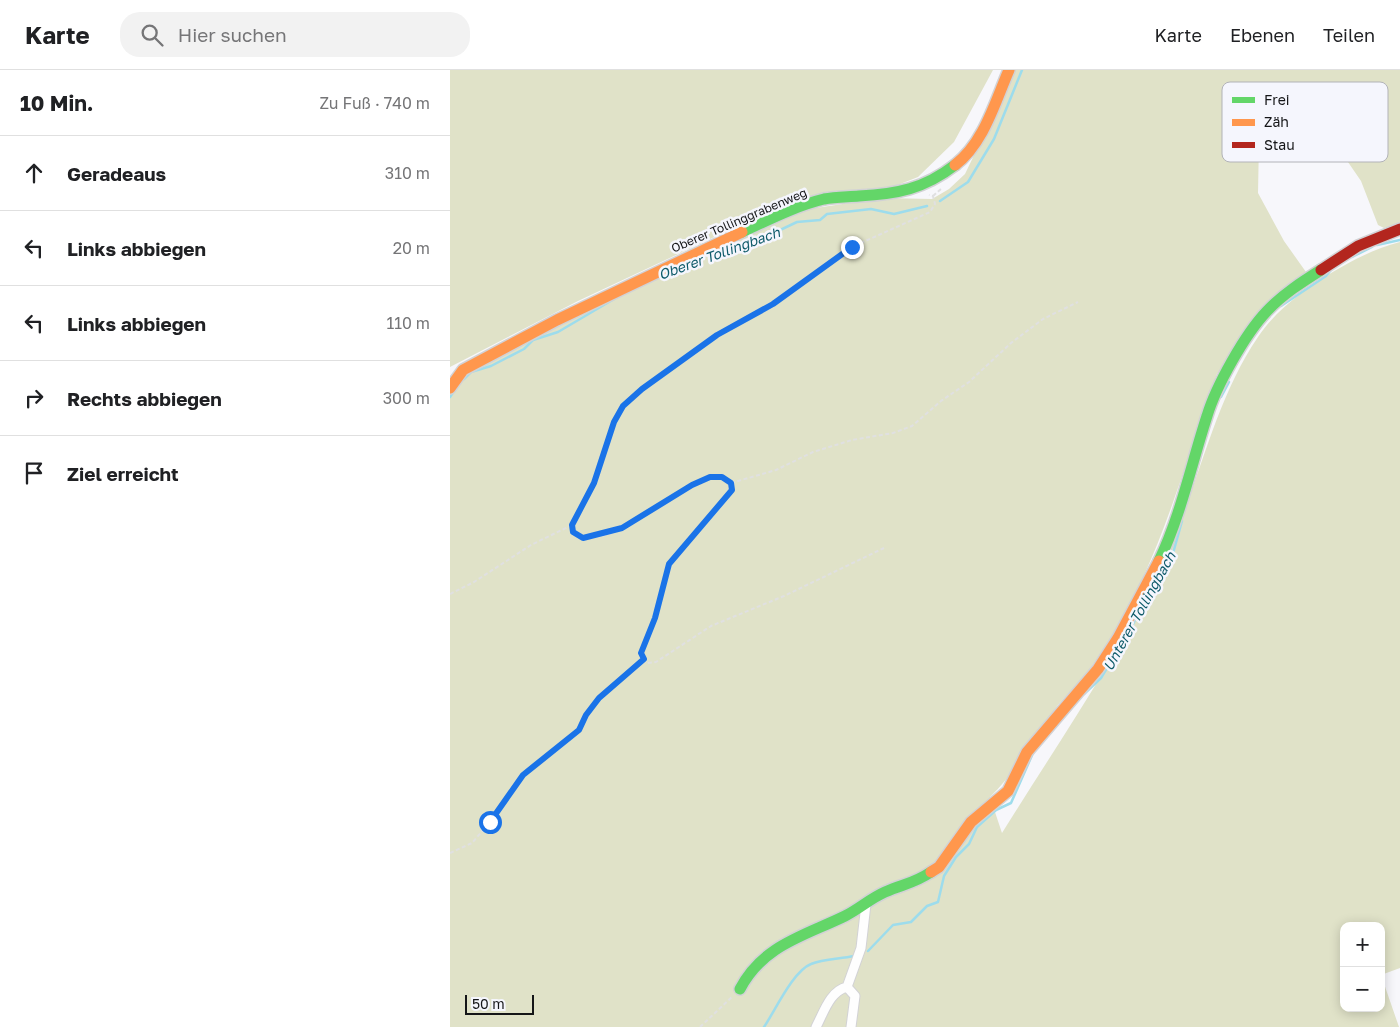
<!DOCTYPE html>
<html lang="de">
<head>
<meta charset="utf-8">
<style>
  :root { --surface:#fff; --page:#f2f2f2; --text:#202124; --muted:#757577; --line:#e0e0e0 }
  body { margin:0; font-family:"Golos Text",sans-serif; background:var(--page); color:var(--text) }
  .controls { position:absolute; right:15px; bottom:15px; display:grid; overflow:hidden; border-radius:10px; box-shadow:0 2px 12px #0003 }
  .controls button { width:45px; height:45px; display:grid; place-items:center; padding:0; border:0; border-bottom:1px solid var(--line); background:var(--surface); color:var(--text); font:25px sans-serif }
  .scale { position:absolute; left:15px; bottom:12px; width:69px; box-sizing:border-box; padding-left:5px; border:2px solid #151618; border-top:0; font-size:14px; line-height:18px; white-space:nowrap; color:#151618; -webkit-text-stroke:4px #f5f6fd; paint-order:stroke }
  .stop { position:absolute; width:15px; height:15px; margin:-11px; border:4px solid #1a73e8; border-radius:50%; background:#fff }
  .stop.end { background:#1a73e8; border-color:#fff; box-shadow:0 1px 5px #0008 }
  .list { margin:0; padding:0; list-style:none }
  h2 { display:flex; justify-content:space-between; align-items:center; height:65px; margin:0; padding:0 20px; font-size:21px }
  h2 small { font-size:16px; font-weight:400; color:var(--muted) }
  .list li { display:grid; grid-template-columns:32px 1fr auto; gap:15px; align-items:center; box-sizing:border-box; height:75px; padding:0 20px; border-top:1px solid var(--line) }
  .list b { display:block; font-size:19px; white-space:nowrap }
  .list em { font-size:16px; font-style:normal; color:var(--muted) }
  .icon { flex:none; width:28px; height:28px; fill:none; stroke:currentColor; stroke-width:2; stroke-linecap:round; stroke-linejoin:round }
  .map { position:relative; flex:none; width:950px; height:957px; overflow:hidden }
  header { display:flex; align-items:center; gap:30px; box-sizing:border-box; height:70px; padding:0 25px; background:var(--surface); border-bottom:1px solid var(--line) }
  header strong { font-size:24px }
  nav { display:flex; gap:28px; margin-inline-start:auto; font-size:18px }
  .search { width:350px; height:45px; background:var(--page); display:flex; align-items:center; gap:12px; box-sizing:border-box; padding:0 18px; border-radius:20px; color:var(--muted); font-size:19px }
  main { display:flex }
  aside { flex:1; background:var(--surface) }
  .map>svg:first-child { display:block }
  .green { fill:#e0e2c8; fill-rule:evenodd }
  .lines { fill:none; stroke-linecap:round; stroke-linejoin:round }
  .stream { stroke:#9ddcec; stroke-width:2.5 }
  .street-casing { stroke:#d2d2d5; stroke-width:11 }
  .fast-casing { stroke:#d2d2d5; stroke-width:14 }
  .slow-casing { stroke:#d2d2d5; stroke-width:14 }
  .jam-casing { stroke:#d2d2d5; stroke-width:14 }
  .path { stroke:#e0e0e1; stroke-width:2; stroke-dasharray:4 2.5; stroke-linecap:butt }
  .street { stroke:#fefefe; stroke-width:9 }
  .fast { stroke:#63d668; stroke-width:11 }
  .slow { stroke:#ff974d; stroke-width:11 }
  .jam { stroke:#b3261e; stroke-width:11 }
  .route { stroke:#1a73e8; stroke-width:6 }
  .labels { text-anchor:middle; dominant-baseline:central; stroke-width:5; stroke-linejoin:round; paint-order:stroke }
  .street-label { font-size:12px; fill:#151618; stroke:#f5f6fd }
  .water-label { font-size:14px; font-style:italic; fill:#0f5b6a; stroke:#f5f6fd }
  .key { fill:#f5f6fd; stroke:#b2b3b8; stroke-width:1 }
  .key-label { font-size:14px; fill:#151618 }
</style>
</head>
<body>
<header>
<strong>Karte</strong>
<div class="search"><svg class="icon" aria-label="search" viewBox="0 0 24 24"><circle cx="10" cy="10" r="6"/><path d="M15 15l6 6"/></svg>Hier suchen</div>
<nav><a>Karte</a><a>Ebenen</a><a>Teilen</a></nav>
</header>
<main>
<aside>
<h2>10 Min.<small>Zu Fuß · 740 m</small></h2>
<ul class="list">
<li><svg class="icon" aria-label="ahead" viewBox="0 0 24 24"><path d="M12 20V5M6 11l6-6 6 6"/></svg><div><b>Geradeaus</b></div><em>310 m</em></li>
<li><svg class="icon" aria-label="left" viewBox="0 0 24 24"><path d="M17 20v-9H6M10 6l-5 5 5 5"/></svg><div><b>Links abbiegen</b></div><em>20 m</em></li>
<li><svg class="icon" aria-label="left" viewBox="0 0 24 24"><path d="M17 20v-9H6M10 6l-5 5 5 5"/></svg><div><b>Links abbiegen</b></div><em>110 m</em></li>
<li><svg class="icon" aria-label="right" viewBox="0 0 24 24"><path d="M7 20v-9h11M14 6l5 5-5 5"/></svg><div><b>Rechts abbiegen</b></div><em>300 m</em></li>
<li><svg class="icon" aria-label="arrive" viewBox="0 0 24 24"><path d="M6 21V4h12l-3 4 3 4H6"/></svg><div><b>Ziel erreicht</b></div></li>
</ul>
</aside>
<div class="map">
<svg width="950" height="957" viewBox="0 0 950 957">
  <rect width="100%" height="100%" fill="#f7f7fb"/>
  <path class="green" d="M0,0H543L504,72L468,107L440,118L395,121L366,126L273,163L128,231L0,297Z
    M565,0H950V153L934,158L928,155L911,111L876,60L809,71L808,123L834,171L856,202L828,225L781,289L767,304C733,397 710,493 655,577C647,588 639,601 630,611C622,621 612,629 605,639C583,669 566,702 540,727L552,763C606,676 666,590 711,497C747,424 762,334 808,267C825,241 855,219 881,203C903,190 926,178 950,172V898L931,905L949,957H0V325L16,304L127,245L268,178L359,139L433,128L482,129L499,119L515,104ZM894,856H931V938H894Z"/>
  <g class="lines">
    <path class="stream" d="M490,131L518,112L544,69L572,0
      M927,175L950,170
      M259,184L307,171L347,152L370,150L377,144L421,139L444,144L477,136
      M902,187L922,177
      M831,236L876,206L881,200
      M14,309L21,302L41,296L74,279L83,270L108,262L164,229
      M0,327L4,321
      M771,327L779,312
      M711,499L722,487L732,451
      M634,624L651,608L682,556L700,520
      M601,662L625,633
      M418,881L443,855L461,852L477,836L488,832L494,806L506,787L519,774L527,757L546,740L561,733L583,683
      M314,957C325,941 343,901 361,894C373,889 390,889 404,886"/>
    <defs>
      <path id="street" d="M397,917L411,878L416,834
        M397,917L405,926L401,957
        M366,957C374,942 380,921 397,917"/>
      <path id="fast" d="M292,162C318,150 345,136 374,129C385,127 397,127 409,126C447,124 474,119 505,95
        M709,491C731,445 741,395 757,346C766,316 795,264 817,241C833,224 852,212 871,200
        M290,919C313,875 354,866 395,846C409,839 421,828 435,822C453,814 463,814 481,802"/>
      <path id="slow" d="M505,95C534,73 545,32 559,0
        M0,318L13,300L107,250L292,162
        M481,802L489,797L521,752L558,721L577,682L648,599L668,568L709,491"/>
      <path id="jam" d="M871,200L908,176L950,159"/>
    </defs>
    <use href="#street" class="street-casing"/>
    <use href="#fast" class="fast-casing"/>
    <use href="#slow" class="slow-casing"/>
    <use href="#jam" class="jam-casing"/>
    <path class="path" d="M483,126L491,119
      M281,413L326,400L363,382L402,370L443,363L462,356L491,331L519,312L561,273L593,249L628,232
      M0,524L24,512L81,475L122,455L144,413L164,352L173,336L192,319L267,265L323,234L402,177L480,142L485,134L483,126L479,125
      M193,589L197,593L206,592L261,556L334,526L434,478
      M0,783L22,773L40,752L73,705L129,659L136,645L149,627L193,589L191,583L205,548L219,494L282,420L281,413C274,408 268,405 259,407C225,416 159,487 123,462L122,456
      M250,957L283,926"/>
    <use href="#street" class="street"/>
    <use href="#fast" class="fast"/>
    <use href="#slow" class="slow"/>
    <use href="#jam" class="jam"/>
  </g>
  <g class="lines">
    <path class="route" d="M40,752L73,705L129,660L136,645L149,628L194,589L191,583L205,548L219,494L282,420L281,413L272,407H260L242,415L172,458L133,468L123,462L122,455L144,413L164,352L173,336L192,319L267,265L323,234L402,177"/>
  </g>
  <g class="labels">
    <g class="street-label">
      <text transform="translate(289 150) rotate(-23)">Oberer Tollinggrabenweg</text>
    </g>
    <g class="water-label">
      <text transform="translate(269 183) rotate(-20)">Oberer Tollingbach</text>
      <text transform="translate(689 541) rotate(-61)">Unterer Tollingbach</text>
    </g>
  </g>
  <rect x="772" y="12" width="166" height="80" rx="8" class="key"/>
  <rect x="782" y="27" width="23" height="6" fill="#63d668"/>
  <rect x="782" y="49" width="23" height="7" fill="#ff974d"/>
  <rect x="782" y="72" width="23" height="6" fill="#b3261e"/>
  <g class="key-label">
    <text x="814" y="35">Frei</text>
    <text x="814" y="57">Zäh</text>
    <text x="814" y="80">Stau</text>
  </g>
</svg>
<div class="controls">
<button>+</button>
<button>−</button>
</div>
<div class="scale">50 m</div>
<div class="stop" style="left:40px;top:752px"></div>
<div class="stop end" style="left:402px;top:177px"></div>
</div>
</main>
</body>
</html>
